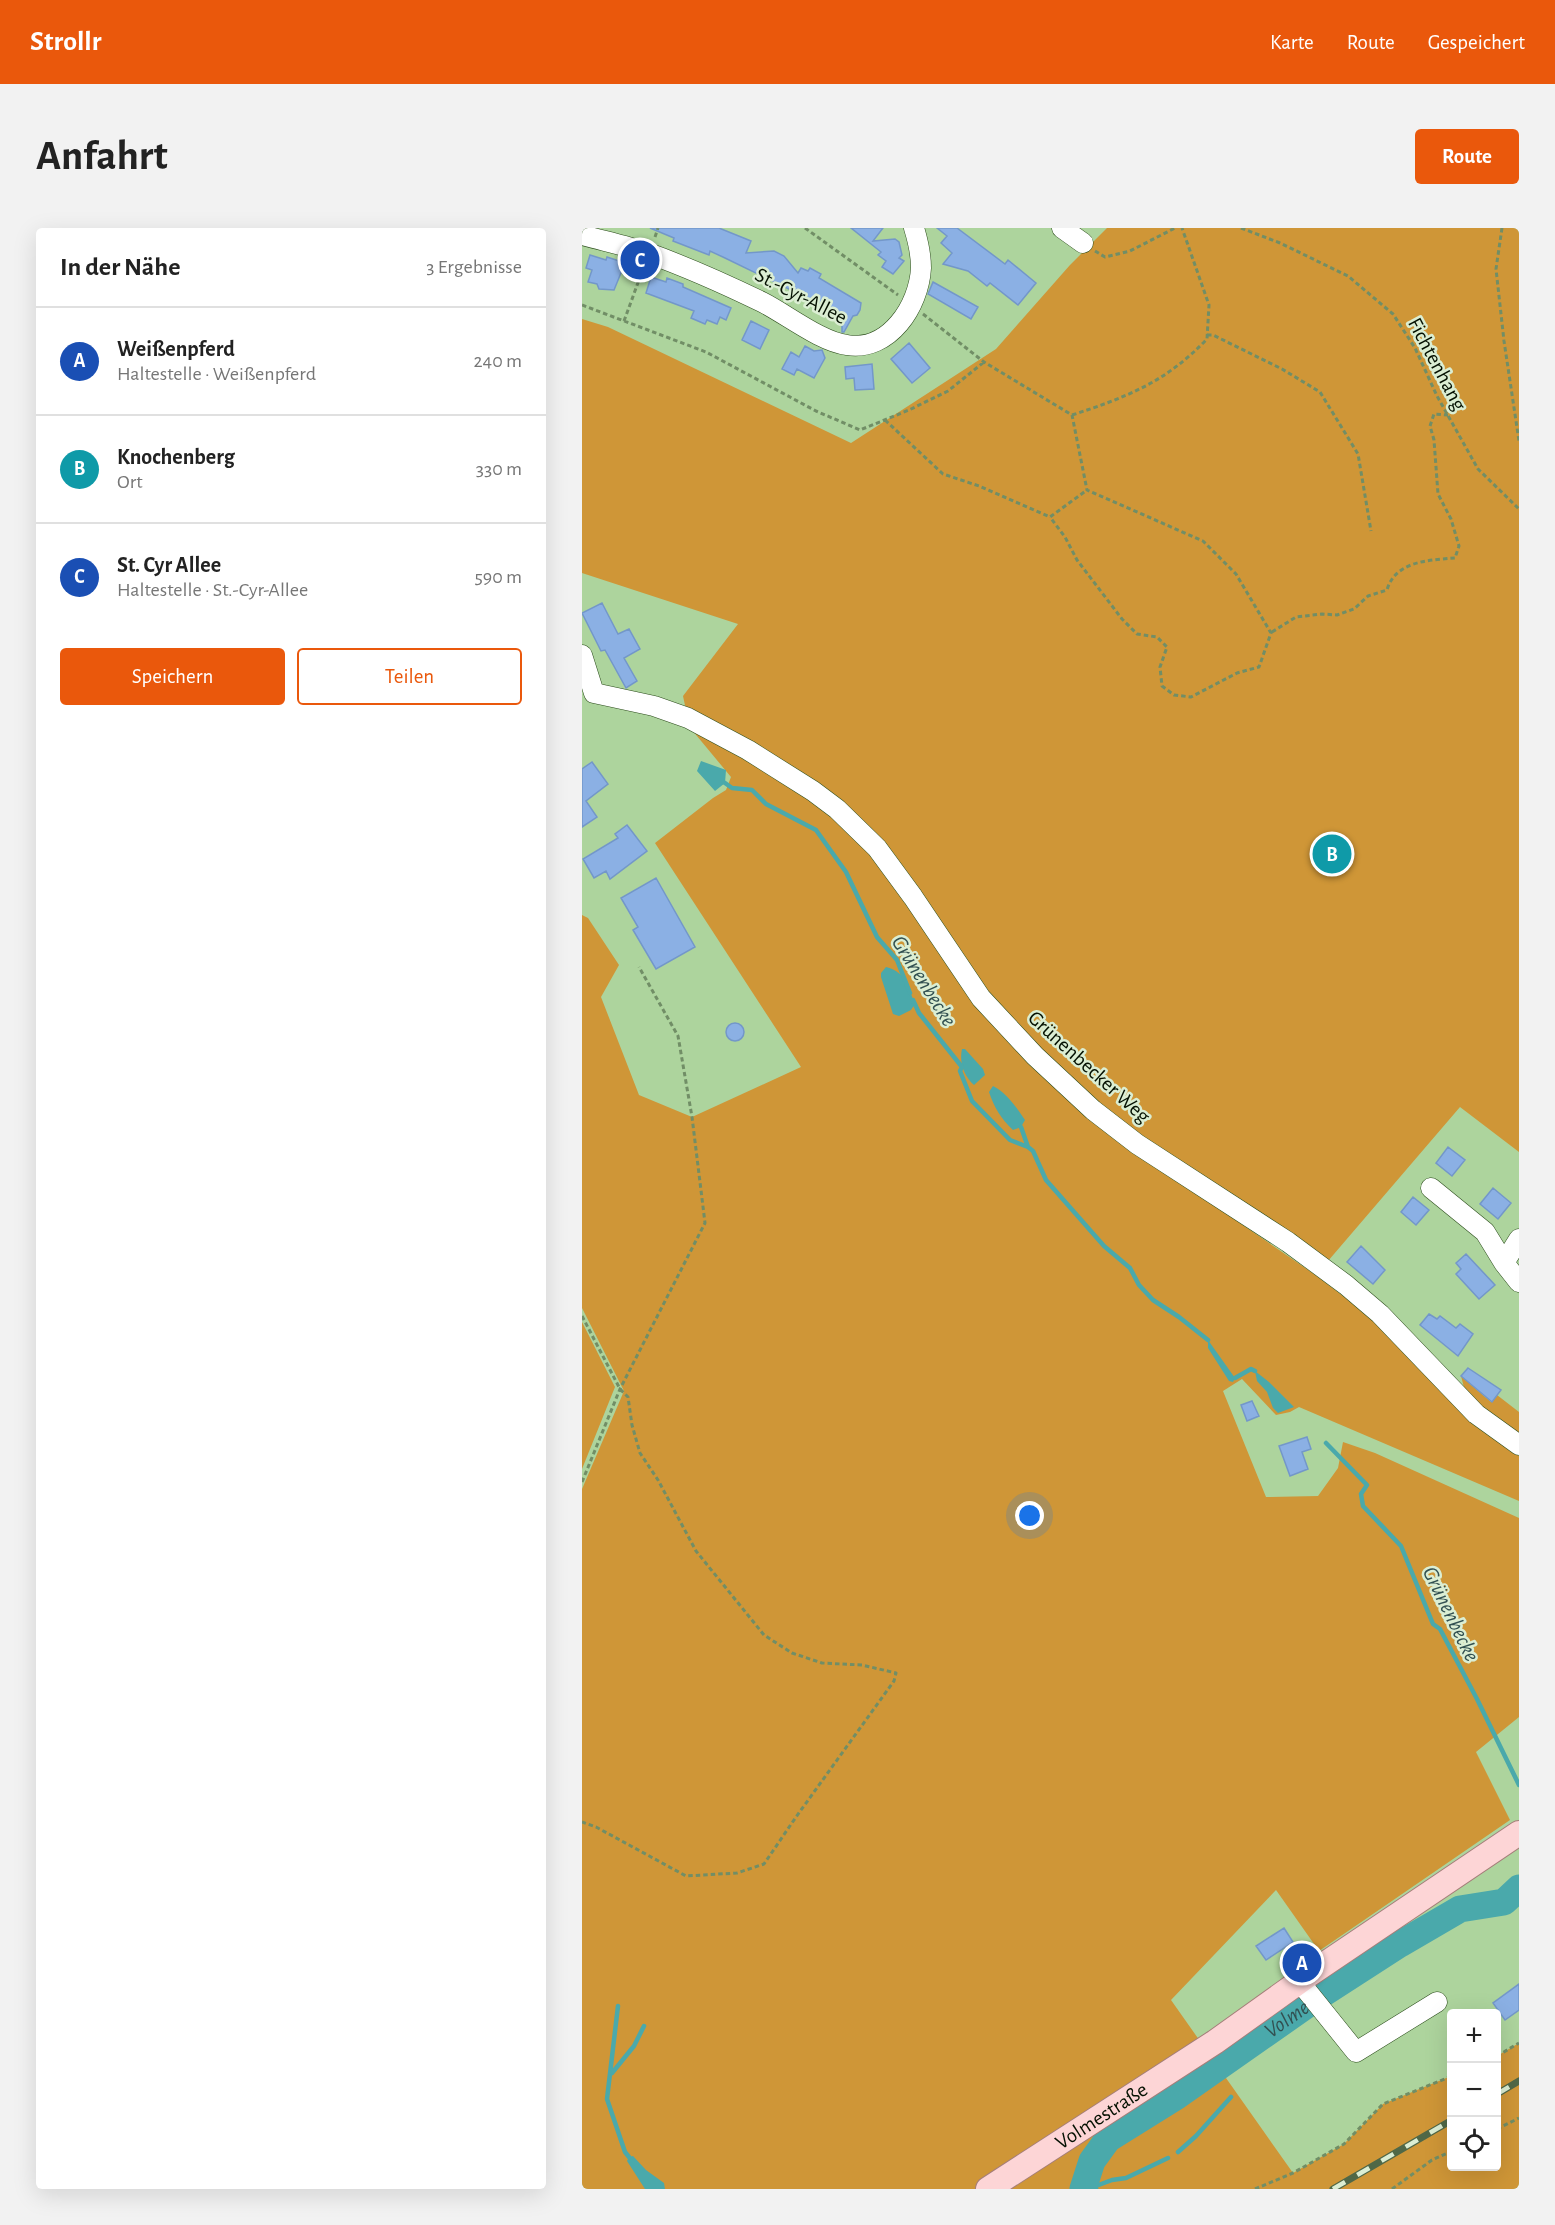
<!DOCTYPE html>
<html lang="de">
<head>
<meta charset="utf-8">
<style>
  :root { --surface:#fff; --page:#f2f2f2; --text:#222; --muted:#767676; --line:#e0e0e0; --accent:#ea580c }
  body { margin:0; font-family:"Alegreya Sans",sans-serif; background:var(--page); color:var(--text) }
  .controls { position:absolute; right:18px; bottom:18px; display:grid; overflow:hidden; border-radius:6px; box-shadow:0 6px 24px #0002 }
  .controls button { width:54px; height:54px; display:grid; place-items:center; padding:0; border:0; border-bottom:2px solid var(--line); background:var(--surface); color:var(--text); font:30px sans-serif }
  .you { position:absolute; left:448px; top:1288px; width:21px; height:21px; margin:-15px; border:4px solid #fff; border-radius:50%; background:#1a73e8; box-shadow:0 0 0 9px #1a73e833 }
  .badge { display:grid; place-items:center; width:39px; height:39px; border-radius:50%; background:var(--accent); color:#fff; font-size:20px; font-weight:700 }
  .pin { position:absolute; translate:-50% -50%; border:3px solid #fff; box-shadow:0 2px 6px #0006 }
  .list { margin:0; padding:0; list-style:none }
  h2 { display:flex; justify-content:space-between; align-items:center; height:78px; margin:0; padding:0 24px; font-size:26px }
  h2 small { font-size:20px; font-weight:400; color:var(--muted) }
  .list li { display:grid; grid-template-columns:39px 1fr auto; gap:18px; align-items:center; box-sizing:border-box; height:108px; padding:0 24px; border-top:2px solid var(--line) }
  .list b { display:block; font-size:22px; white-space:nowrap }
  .list p { margin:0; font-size:20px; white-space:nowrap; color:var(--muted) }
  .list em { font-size:20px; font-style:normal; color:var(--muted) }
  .actions { display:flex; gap:12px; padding:18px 24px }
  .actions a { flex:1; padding:14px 0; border:2px solid var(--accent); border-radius:6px; text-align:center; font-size:21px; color:var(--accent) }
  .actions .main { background:var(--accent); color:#fff }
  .icon { flex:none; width:33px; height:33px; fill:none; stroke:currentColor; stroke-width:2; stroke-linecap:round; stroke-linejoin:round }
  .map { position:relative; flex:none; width:937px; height:1961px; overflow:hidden; border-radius:6px }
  header { display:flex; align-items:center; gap:36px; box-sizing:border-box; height:84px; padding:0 30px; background:var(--accent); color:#fff }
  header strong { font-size:28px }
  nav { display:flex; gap:33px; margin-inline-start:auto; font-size:21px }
  .intro { display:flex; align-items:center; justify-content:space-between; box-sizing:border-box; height:144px; padding:0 36px }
  h1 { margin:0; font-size:42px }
  .button { padding:15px 27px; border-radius:6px; background:var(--accent); color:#fff; font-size:21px; font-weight:700 }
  main { display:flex; gap:36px; padding:0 36px }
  aside { flex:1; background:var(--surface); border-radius:6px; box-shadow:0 6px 24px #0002 }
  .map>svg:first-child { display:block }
  .green { fill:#cf9637 }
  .water { fill:#4aa9ab }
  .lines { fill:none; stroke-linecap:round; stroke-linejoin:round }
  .stream { stroke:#4aa9ab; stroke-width:4.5 }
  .river { stroke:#4aa9ab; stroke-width:27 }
  .building { fill:#8bb0e4; stroke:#7397c9; stroke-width:1.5 }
  .minor-casing { stroke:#2c4d1c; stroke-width:21 }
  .major-casing { stroke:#a57e7a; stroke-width:26 }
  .path { stroke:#718e66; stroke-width:3; stroke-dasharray:4.5 3; stroke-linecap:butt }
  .minor { stroke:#fff; stroke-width:20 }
  .major { stroke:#fdd5d6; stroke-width:24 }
  .rail-casing { stroke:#506847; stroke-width:7 }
  .rail { stroke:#dbeed3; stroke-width:4.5; stroke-dasharray:14; stroke-linecap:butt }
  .labels { text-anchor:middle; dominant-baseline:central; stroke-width:5; stroke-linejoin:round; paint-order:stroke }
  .street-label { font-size:21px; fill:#041001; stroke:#dbeed3 }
  .water-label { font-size:22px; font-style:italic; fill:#325051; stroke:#dbeed3 }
</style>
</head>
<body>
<header>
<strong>Strollr</strong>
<nav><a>Karte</a><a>Route</a><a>Gespeichert</a></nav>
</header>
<div class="intro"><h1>Anfahrt</h1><a class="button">Route</a></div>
<main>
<aside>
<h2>In der Nähe<small>3 Ergebnisse</small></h2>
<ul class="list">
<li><span class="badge" style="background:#1a4fb4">A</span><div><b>Weißenpferd</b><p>Haltestelle · Weißenpferd</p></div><em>240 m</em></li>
<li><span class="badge" style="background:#0f9aa8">B</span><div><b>Knochenberg</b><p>Ort</p></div><em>330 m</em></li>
<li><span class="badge" style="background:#1a4fb4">C</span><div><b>St. Cyr Allee</b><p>Haltestelle · St.-Cyr-Allee</p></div><em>590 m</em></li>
</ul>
<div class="actions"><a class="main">Speichern</a><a>Teilen</a></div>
</aside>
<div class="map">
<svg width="937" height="1961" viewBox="0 0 937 1961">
  <rect width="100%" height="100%" fill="#add49d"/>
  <path class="green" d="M525,0H937V924L878,879L746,1033L516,878L405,768L256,573L104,482L101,468L156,396L0,345V91L26,99L269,215L414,121L488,37Z
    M105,496L247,583L288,627L507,891L735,1048L791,1091L892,1197L937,1228V1273L717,1179L708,1184L694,1187L660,1151L641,1163L684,1269L736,1268L756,1240L761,1214L793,1225L937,1290V1489L894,1524L928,1592L737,1723L694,1662L589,1772L711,1945L762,1916L801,1876L869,1848L870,1938H915V1828L937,1815V1961H0V1261L42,1163L0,1080V687L6,690L37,737L19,769L57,867L110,889L219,839L73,615L131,570L144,562L149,549Z
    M0,1094L33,1159L0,1241Z
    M879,1148L909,1174L915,1167L937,1184V1215L884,1167Z"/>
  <path class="water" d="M119,533L144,542L143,555L133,563L115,543Z
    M304,739C324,744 326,759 333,776L329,782L317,788L311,786L299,749V745Z
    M380,821H383L401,841L403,847L392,857C382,848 377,834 380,821Z
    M411,858C424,864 435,880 443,892L439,899L431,902C419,891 412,879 407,864Z
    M626,1112L653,1150L651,1154L647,1153L626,1120Z
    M673,1143L687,1154L712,1179L696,1185L691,1180L685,1164L675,1153Z
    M51,1928L64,1942L82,1955L83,1961H63L45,1933L47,1929Z"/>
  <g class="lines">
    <path class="stream" d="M143,555L150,560L170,562L184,576L234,602L264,644L295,709L315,732L328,765
      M331,772L337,785L380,839L378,843L390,873L428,912L446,919L451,923L464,952L522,1018L548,1040L557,1057L571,1072L597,1089L626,1112
      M439,899L446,919
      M653,1150L669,1141L673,1143
      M744,1215L785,1257L779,1266L781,1278L819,1318L851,1396L858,1401L895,1471L937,1557
      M36,1778L25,1871L43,1924L47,1929
      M30,1845L52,1818L62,1798
      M596,1924L614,1908L649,1869
      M501,1958L511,1959L514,1961
      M511,1959L530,1952L544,1950L586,1930"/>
    <path class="river" id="s1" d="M501,1961L510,1933L526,1911L595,1868L739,1767L818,1716L878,1681L922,1674L937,1660"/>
  </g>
  <path class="building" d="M68,0H137L169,13L164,25L192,23L202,28L216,45L219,40L226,43L228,40L239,46L237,50L279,75L278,82L275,87L271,88L262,104H260V93L251,88L254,84L143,30L128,23L127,27L91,13L92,10Z
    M269,0H301L291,13L313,11L317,14L320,27L317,30L322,33L311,46L300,39L304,33L296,27L299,24Z
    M355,0H375L423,36L426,32L454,55L436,77L408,55L405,58L386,43L361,36L370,25L359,15L365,8Z
    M8,27L24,32L25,29L43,35L32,62L17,61L15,56L6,54L10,42L4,40Z
    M69,49L84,54L85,50L101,56V59L149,80L144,92L138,89L135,96L125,92L123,96L109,90L112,83L64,65Z
    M351,54L396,79L389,91L346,66Z
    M169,93L187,102L178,121L160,112Z
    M327,115L348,140L330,155L309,131Z
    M223,118L232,123L240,122L243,130L232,150L215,141L212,147L200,141L209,124L217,129Z
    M290,136L292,161L273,162L272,150L264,151L263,139Z
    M20,375L36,406L47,401L58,421L42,430L55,453L44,460L23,422L19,423L0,385Z
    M10,534L26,556L4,573L15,589L0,599V541Z
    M45,597L65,623L28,651L24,643L12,650L1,631L36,610L33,606Z
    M74,650L113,719L74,741L51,702L56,699L39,670Z
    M144 804a9 9 0 1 1 18 0a9 9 0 1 1-18 0Z
    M866,919L883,932L870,948L854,935Z
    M911,960L929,975L916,991L898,976Z
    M831,969L847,982L834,997L819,984Z
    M779,1018L803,1042L791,1056L765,1034Z
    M884,1026L913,1057L897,1071L874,1046L879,1041L874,1035Z
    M847,1086L855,1091L858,1088L874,1100L878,1096L891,1106L876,1128L838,1097Z
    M886,1140L919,1162L910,1174L879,1148Z
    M670,1173L677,1188L665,1193L659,1177Z
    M725,1209L729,1221L720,1224L726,1241L708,1248L697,1218Z
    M702,1700L711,1714L684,1732L674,1718Z
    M937,1756V1782L923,1792L911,1775Z"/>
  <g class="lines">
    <defs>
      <path id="minor" d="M480,0L501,15
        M0,7C22,13 45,18 66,25C105,39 143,56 180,74C204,86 239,114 265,117C307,124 337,78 339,40C339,27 336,13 332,0
        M0,427L12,465L72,478L106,490L166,522L231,563L255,581L295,620L331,669L399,770L453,828L511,882L555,916L706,1014L764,1057L798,1086L894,1186L937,1217
        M849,960L903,1004L922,1035L937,1054
        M922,1035L937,1011
        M717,1753L774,1824L855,1774"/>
      <g id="major">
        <path id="s2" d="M406,1961L633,1814L728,1746L937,1605"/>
      </g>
    </defs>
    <use href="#minor" class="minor-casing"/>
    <use href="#major" class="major-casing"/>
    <path class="path" d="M223,0L316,67
      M659,0L698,15L766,48L811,86L833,120L855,168L896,241L937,281
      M920,0L914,41L922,113L937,213
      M73,9L76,0
      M513,23L523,29L548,23L593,0
      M0,77L124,124L234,183L278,202L327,182L366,163L402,134
      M341,86L402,134L490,187L505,262L621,313L654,346L689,405L677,439L655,445L609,469L592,467L580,458L578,439L585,419L575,409L555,406L540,391L495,332L483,309L468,289
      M42,93L61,41
      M625,107H631L700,141L738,164L776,226L789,303
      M490,187C545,169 584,154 625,111L627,77L600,0
      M303,192L361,246L397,258L468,289L505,262
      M690,404L714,389L740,386L755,387L772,381L786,368L805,362C813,333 847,332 873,330L877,318L869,291L856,266L852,212L848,198L852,186L866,187
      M0,1088L38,1161L46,1169L50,1197L58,1225L76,1252L114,1323L182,1407L210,1425L240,1435L280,1437L314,1445L312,1453L214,1589L182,1636L155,1645L104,1648L14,1599L0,1594
      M0,1254L38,1161L123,995L110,889L96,808L57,739
      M915,1828L937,1815
      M915,1901L937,1890
      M673,1961L711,1945L762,1916L801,1876L870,1848
      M810,1961L850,1932L870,1923"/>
    <use href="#minor" class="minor"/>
    <use href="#major" class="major"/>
    <defs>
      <path id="rail" d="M915,1866L937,1853
        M751,1961L870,1892"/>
    </defs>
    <use href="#rail" class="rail-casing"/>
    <use href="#rail" class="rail"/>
  </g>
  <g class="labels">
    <g class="street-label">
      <text transform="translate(219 68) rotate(27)">St.-Cyr-Allee</text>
      <text transform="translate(855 136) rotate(62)">Fichtenhang</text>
      <text transform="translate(507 839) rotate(42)">Grünenbecker Weg</text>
      <text stroke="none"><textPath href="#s2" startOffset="135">Volmestraße</textPath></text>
    </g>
    <g class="water-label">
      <text transform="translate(342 753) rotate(58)">Grünenbecke</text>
      <text transform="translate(869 1386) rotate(64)">Grünenbecke</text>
      <text stroke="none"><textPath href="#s1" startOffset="272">Volme</textPath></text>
    </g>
  </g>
</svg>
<div class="controls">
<button>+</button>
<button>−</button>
<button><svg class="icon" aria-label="locate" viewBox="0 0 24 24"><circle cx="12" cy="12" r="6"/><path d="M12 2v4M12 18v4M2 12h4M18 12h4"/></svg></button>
</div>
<div class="you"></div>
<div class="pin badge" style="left:720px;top:1735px;background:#1a4fb4">A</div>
<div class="pin badge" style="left:750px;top:626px;background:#0f9aa8">B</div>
<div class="pin badge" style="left:58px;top:32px;background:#1a4fb4">C</div>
</div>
</main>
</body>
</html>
